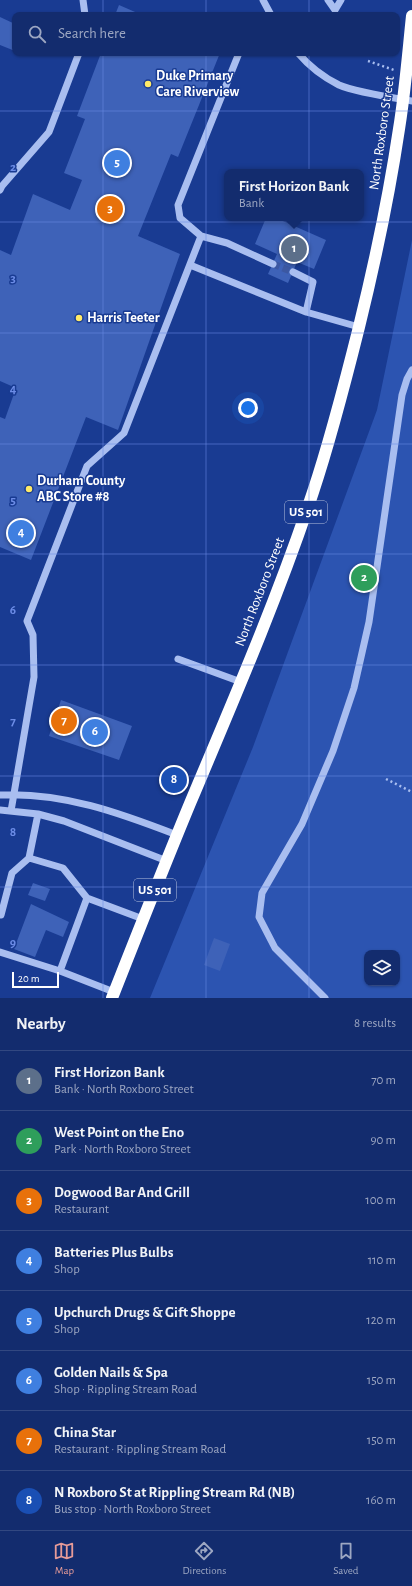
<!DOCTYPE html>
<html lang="en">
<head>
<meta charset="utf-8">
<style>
  :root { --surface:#132c6e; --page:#1c3473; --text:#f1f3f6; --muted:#9da7c2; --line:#324881; --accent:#e69b98 }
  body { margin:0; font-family:"Alegreya Sans",sans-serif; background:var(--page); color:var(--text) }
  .controls { position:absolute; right:12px; bottom:12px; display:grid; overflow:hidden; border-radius:8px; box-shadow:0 1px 3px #0004 }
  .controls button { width:36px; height:36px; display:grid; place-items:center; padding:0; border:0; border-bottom:1px solid var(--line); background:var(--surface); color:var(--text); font:20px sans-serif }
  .scale { position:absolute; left:12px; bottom:10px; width:47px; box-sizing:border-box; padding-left:4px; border:2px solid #fff; border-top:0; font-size:11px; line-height:14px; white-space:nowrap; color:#fff; -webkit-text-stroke:3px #193b92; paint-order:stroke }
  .you { position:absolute; left:248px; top:408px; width:14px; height:14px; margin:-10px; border:3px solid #fff; border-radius:50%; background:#1a73e8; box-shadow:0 0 0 6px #1a73e833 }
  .badge { display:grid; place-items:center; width:26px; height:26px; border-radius:50%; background:var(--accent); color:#fff; font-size:13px; font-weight:700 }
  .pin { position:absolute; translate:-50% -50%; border:2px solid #fff; box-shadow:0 1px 4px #0006 }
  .popup { position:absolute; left:224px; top:169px; width:140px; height:52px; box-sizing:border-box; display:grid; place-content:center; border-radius:8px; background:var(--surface); filter:drop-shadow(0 1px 3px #0005); font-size:13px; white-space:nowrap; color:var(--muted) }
  .popup b { font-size:15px; color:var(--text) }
  .popup::after { content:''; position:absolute; left:50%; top:100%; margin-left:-8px; border:8px solid transparent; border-top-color:var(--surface) }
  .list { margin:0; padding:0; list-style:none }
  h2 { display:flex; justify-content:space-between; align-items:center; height:52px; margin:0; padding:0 16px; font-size:17px }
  h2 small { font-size:13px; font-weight:400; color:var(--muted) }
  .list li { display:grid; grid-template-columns:26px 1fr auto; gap:12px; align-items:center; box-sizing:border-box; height:60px; padding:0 16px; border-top:1px solid var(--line) }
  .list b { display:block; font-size:15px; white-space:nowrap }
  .list p { margin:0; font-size:13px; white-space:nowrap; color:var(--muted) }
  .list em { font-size:13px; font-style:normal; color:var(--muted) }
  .icon { flex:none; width:22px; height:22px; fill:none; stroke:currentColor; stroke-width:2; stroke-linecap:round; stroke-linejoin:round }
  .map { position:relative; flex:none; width:412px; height:998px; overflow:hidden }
  .search { position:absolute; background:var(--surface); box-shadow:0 1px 3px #0004; left:12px; right:12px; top:12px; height:44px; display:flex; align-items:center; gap:10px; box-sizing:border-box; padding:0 14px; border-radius:8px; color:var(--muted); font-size:15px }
  .sheet { height:532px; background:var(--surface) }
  nav { display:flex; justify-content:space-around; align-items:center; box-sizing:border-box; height:56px; border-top:1px solid var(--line); background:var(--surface); font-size:11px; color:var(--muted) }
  nav a { display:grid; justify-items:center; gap:2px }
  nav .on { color:var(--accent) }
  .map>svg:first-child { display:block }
  .green { fill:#2c54b1; fill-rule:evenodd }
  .building { fill:#3e62b8 }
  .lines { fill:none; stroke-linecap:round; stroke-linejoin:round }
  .minor-tunnel { stroke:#3c58a2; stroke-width:7; stroke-dasharray:7 3.5; stroke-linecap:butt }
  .path { stroke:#a9bef0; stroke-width:2.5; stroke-dasharray:2 3; stroke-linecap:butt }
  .minor { stroke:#a9bef0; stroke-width:7 }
  .highway { stroke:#fff; stroke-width:12 }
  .grid { fill:none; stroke:#6c8ce6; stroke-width:1; stroke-opacity:0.55 }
  .poi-dot { fill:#ffea67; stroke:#193b92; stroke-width:1.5 }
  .labels { text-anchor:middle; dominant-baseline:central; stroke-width:3; stroke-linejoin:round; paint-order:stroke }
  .shield { fill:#193b92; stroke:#bac4de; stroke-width:1 }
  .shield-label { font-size:13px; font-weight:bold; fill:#fff }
  .poi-label { font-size:14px; font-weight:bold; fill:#fff; stroke:#193b92; text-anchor:start }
  .street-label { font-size:14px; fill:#fff; stroke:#193b92 }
  .grid-label { font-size:13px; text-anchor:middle; font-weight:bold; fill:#6c8ce6; stroke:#193b92; stroke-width:3; stroke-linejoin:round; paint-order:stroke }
</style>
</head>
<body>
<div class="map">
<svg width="412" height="998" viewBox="0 0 412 998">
  <rect width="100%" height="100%" fill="#193b92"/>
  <path class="green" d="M412,240V998H150L253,747L377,410ZM367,953H397V983H367Z"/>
  <path class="building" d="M119,5L142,15H115Z
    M0,17L15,24V51L0,45Z
    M101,53H220L178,157L171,154L138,236L180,254L118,430L86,417L31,560L0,547V417L5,419L16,388L0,381V250L11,255L33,194L70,210L82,180L64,173L85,119L77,116Z
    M266,218H276L326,240L314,269L297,262L288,283L268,274L277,254L255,244Z
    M61,700L132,726L119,760L49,736Z
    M33,883L50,889L45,901L28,895Z
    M31,904L69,922L63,937L46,930L35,957L14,949Z
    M214,938L230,944L220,971L204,965Z"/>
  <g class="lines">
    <path class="minor-tunnel" d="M273,264L293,272"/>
    <path class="path" d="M368,61L394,70
      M386,779L412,792"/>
    <path class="minor" d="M83,0L85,15
      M263,0L271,15
      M328,0L335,10L341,0
      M298,53C309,66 323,77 339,85C355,92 394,98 412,101
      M0,190L2,186L49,132L79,53
      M201,236L227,243L273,264
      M190,265L306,312L359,327
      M293,272L313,282L306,312
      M178,659L241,682
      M0,795C63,792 120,813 177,835
      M0,810L38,814L64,821L167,861
      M11,811L34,677L33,635L27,621L87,466L124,433L201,236L180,218L178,205L239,53
      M29,858L38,814
      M87,898L60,971L114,992
      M1,915L12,873L29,858L63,868L87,898L143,919
      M0,952L60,971
      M325,998L275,948L259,917L262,893L302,824L333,751L354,688L369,622L402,395L407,379L412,370"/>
    <path class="highway" d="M112,998C138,932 164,866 191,801C234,699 278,597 313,492C331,438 345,383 359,327C375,262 389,196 399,129C405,92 408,54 412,16"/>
  </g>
  <path class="grid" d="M103,0V15M206,0V15M309,0V15M103,53V998M206,53V998M309,53V998M0,111H412M0,222H412M0,333H412M0,444H412M0,554H412M0,665H412M0,776H412M0,887H412"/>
  <g class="poi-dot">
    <circle cx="148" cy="84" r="4"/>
    <circle cx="79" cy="318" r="4"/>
    <circle cx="29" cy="489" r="4"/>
  </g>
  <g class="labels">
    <g class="shield">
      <rect x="285" y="501" width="42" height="22" rx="3"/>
      <rect x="134" y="879" width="42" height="22" rx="3"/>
    </g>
    <g class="shield-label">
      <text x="306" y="512">US 501</text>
      <text x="155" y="890">US 501</text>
    </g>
    <g class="poi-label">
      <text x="156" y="76">Duke Primary<tspan x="156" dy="16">Care Riverview</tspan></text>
      <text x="87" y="318">Harris Teeter</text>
      <text x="37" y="481">Durham County<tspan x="37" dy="16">ABC Store #8</tspan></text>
    </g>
    <g class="street-label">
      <text transform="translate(382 133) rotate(-82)">North Roxboro Street</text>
      <text transform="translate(260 592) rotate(-69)">North Roxboro Street</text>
    </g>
  </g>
  <g class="grid-label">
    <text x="13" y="171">2</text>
    <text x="13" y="282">3</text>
    <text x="13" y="393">4</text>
    <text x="13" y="504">5</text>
    <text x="13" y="614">6</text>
    <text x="13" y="725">7</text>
    <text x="13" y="836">8</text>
    <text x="13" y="947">9</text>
  </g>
</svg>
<div class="controls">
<button><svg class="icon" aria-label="layers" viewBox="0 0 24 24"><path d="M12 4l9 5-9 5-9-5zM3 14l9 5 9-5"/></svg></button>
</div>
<div class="scale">20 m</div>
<div class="you"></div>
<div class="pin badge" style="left:294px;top:249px;background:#5c6f8a">1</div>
<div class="popup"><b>First Horizon Bank</b>Bank</div>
<div class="pin badge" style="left:364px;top:578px;background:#2e9e5b">2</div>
<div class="pin badge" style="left:110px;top:209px;background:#e8710a">3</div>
<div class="pin badge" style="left:21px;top:533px;background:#3f7fe0">4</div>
<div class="pin badge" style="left:117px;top:163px;background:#3f7fe0">5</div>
<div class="pin badge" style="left:95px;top:732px;background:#3f7fe0">6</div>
<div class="pin badge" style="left:64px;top:721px;background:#e8710a">7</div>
<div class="pin badge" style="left:174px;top:780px;background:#1a4fb4">8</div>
<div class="search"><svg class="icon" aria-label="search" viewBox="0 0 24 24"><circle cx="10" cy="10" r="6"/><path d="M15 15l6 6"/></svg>Search here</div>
</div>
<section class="sheet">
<h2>Nearby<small>8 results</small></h2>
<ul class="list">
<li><span class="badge" style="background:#5c6f8a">1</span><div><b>First Horizon Bank</b><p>Bank · North Roxboro Street</p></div><em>70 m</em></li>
<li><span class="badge" style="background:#2e9e5b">2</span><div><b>West Point on the Eno</b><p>Park · North Roxboro Street</p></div><em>90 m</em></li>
<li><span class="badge" style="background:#e8710a">3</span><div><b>Dogwood Bar And Grill</b><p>Restaurant</p></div><em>100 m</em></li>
<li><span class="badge" style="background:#3f7fe0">4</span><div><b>Batteries Plus Bulbs</b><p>Shop</p></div><em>110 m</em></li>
<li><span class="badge" style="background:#3f7fe0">5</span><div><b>Upchurch Drugs &amp; Gift Shoppe</b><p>Shop</p></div><em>120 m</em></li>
<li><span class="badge" style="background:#3f7fe0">6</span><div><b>Golden Nails &amp; Spa</b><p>Shop · Rippling Stream Road</p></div><em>150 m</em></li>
<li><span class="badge" style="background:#e8710a">7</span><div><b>China Star</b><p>Restaurant · Rippling Stream Road</p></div><em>150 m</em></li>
<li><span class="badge" style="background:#1a4fb4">8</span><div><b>N Roxboro St at Rippling Stream Rd (NB)</b><p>Bus stop · North Roxboro Street</p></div><em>160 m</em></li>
</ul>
</section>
<nav>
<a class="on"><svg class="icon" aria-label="map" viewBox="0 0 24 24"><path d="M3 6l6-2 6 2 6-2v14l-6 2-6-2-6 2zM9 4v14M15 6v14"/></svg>Map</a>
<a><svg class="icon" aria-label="directions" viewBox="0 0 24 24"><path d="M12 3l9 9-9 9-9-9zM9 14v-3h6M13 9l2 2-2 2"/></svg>Directions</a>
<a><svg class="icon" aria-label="saved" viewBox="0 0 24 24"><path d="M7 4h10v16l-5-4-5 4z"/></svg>Saved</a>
</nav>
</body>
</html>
